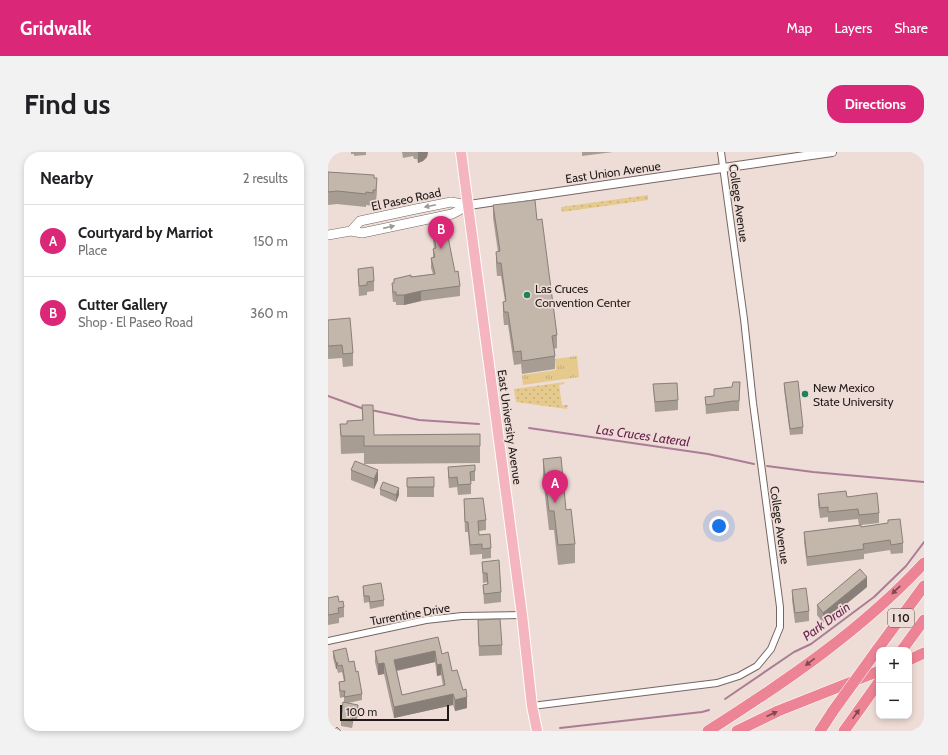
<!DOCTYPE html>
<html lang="en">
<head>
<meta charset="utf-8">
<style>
  :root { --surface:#fff; --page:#f2f2f2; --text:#202124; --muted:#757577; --line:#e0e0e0; --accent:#db2777 }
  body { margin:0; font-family:Cabin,sans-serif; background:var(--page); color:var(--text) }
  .controls { position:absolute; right:12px; bottom:12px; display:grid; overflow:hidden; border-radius:8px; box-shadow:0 2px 6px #0003 }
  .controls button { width:36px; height:36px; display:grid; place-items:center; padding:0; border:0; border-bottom:1px solid var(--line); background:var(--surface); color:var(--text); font:20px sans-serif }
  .scale { position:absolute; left:12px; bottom:10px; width:109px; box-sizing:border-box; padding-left:4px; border:2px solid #201a18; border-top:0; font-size:11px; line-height:14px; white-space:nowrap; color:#201a18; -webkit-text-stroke:3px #eedcd7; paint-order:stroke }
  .you { position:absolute; left:391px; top:374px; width:14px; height:14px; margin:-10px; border:3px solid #fff; border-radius:50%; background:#1a73e8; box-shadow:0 0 0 6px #1a73e833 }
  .badge { display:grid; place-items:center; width:26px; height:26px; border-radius:50%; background:var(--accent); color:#fff; font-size:13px; font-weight:700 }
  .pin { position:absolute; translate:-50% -33px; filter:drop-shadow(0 1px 2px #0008) }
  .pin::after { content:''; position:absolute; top:21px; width:14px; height:12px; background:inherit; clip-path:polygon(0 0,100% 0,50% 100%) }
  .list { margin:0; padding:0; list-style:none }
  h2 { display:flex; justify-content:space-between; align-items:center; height:52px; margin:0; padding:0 16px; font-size:17px }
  h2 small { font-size:13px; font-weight:400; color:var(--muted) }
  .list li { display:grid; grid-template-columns:26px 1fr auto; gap:12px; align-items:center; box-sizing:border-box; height:72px; padding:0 16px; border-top:1px solid var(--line) }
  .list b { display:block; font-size:15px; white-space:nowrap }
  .list p { margin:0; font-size:13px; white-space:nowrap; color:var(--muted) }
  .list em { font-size:13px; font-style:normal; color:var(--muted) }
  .map { position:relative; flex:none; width:596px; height:579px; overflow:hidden; border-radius:16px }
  header { display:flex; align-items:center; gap:24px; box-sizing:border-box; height:56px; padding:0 20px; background:var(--accent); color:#fff }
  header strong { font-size:19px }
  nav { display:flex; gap:22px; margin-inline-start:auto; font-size:14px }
  .intro { display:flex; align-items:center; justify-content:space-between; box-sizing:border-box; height:96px; padding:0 24px }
  h1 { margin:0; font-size:28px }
  .button { padding:10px 18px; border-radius:16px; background:var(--accent); color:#fff; font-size:14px; font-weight:700 }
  main { display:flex; gap:24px; padding:0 24px }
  aside { flex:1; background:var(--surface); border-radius:16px; box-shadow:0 2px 6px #0003 }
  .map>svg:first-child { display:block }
  .grass { fill:url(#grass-tufts) }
  .garden { fill:url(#garden-dots) }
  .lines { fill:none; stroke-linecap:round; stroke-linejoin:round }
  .stream { stroke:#ab7d94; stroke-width:2 }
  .minor-casing { stroke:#766662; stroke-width:8 }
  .tertiary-casing { stroke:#766662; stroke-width:10 }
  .secondary-casing { stroke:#766662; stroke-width:10 }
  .primary-casing { stroke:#fff; stroke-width:12 }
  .motorway-casing { stroke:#fff; stroke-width:12 }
  .minor { stroke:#fff; stroke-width:6 }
  .tertiary { stroke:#fff; stroke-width:8 }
  .secondary { stroke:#fff; stroke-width:9 }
  .primary { stroke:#f4b5bf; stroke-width:10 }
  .motorway { stroke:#ed8495; stroke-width:11 }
  .motorway-bridge-casing { stroke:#fff; stroke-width:12; stroke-linecap:butt }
  .motorway-bridge { stroke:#ed8495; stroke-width:11 }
  .wall { fill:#a89d93; fill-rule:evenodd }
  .shaded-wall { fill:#887f78 }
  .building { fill:#c3b6ab; stroke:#887f78; fill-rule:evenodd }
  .oneway { fill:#9b9897 }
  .oneway2 { fill:#7c4a50 }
  .poi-dot { fill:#21825a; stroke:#eedcd7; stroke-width:1.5 }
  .labels { text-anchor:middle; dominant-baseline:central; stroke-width:3.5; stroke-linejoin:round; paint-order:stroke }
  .shield { fill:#eedcd7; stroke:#5e5451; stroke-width:1 }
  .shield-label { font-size:11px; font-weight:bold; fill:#201a18 }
  .street-label { font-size:12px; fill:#201a18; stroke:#eedcd7 }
  .poi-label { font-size:12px; fill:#201a18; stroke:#eedcd7; text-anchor:start }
  .water-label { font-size:13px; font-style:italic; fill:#6b2351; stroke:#eedcd7 }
</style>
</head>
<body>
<header>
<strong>Gridwalk</strong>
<nav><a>Map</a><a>Layers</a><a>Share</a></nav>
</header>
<div class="intro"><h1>Find us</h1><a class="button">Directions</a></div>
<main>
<aside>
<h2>Nearby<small>2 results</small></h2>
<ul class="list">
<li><span class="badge">A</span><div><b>Courtyard by Marriot</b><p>Place</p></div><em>150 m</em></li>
<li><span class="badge">B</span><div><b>Cutter Gallery</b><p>Shop · El Paseo Road</p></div><em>360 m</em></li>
</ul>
</aside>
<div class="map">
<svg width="596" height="579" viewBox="0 0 596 579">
  <defs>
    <pattern id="grass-tufts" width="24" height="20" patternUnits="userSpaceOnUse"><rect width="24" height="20" fill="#e5c98d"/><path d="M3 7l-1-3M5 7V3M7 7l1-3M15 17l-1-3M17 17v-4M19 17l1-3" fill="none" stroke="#c4ac79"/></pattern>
    <pattern id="garden-dots" width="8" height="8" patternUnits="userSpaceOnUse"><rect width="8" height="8" fill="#e5c98d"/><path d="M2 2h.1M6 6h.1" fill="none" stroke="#c4ac79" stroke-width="1.8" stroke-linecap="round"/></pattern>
  </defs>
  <rect width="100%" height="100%" fill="#eedcd7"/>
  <path class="grass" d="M249,204L251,225L195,233L194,223L228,218L227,207Z"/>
  <path class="garden" d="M320,43V48L234,60L233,55Z
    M237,230L236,232L231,233L234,253H240L239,257L188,250L186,237Z"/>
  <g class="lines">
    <path class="stream" d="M0,244L36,257
      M43,258L91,268L151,272
      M201,276L380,302L426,312
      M439,314L485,320L596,330
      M397,547L466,500L483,492L546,445L578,414L596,390
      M232,576L374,560L381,558"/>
    <defs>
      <path id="minor" d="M0,489L98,468L134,464L194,463
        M204,554L389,531L411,524L429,514L443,497L452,475V455L425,251L416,167L393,0"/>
      <path id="tertiary" d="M141,53L504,0"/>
      <path id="secondary" d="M23,79L32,69L88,57L123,50L141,53
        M0,83L23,79L34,81L124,62L141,53"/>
      <path id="primary" d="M133,0L194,463L204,554L209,579"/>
      <path id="motorway" d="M549,498L596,434
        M574,498L596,468
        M581,508L596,501
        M380,579C457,530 534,478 596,411
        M409,579L450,559L551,519
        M492,579L505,559
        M516,579L551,530
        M594,579L596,578"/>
    </defs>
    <use href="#minor" class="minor-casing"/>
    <use href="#tertiary" class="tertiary-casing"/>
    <use href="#secondary" class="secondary-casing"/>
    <use href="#primary" class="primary-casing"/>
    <use href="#motorway" class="motorway-casing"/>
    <use href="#minor" class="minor"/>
    <use href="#tertiary" class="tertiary"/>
    <use href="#secondary" class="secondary"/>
    <use href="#primary" class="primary"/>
    <use href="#motorway" class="motorway"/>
    <defs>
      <path id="motorway-bridge" d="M505,559L549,498"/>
    </defs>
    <use href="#motorway-bridge" class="motorway-bridge-casing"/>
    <use href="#motorway-bridge" class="motorway-bridge"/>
  </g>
  <path class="wall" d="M23,0H38V3L26,4V2H23Z
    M74,0H100L99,5L95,9L90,11L89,7H86L85,4L75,6Z
    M254,0H285L254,4Z
    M0,20L46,26L49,39L48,51H45V54L38,53V55L9,52L0,53Z
    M165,53L209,68L229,183V196L226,197L227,204V217L194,222L193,212L186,213L180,173H176L175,163V150L177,149L173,124H169L168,113V100H170L165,66Z
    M105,78L127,120L132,134V144L93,149L76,153H68V150H65L64,141V131H66V127L105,122L103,116V106L105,105V97H106L105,88Z
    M30,117L46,129V139L39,140V143L31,144L30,127Z
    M0,168L25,201V214L15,215L14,206L0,207Z
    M412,230L411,259H405L378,262L377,245L386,244V237L404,235Z
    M456,231L475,275V282L462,283L456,237Z
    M325,232L350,248V258L327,260Z
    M34,253L46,283L152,282V311L36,312L50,328L46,337L23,328V318L36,312V301L13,302L12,272H19L34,268Z
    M215,307L238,358L247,392V411L230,413L226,378H221L215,326Z
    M120,315L147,319V329H143V342L130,343L129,335L121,336L120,325Z
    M106,325V345H79V326Z
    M52,337L71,343L68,350L52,343Z
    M490,342L519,345L551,361V371L533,373V375L560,371V368L575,391V401L563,402L562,398L536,402V407L479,414L476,390V380L531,373L530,367L500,370V365L492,366L490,352Z
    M136,347L158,368V378L151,379V383L163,396V406L154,407V402L142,403L140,380H137Z
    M154,410L173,440V450L156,452L155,433L159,432V430L155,431Z
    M35,434L56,448V454L42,457L41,450L36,451L35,440Z
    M539,435L495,471L489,463V453Z
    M464,438L481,459V469L467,471L464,448Z
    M0,446L11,450L16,455V465L11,466V471L0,473Z
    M150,468L174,493V503L151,504L150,478Z
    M110,485L114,502L139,556L127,559L125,553L66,566L56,522L50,523L47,510V499ZM107,510L109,524L113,523L115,534L74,543L69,519Z
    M5,499L21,510L28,520L34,542V548L20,551L30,559L29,567H25L24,576L13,574V568L16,551V545L12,546L11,536V530L16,529L14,520L10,521L9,517H8L5,506Z"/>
  <path class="shaded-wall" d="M90,0H100L99,5L95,9L90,11Z
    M93,139V149L76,153V143Z
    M50,318V328L46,337V327Z
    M71,336V343L68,350V343Z
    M539,425V435L495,471V461Z
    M107,499V510L66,519V508Z
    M9,510V517H8V511Z
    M56,511V522L50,523V512Z
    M113,512V523L109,524V513Z
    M125,542V553L66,566V555Z
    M139,545V556L127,559V548Z
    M30,553V559L29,567V561Z
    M25,560V567L24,576V569Z"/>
  <path class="building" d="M0,20L46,23V26H49L48,38H45V41L38,40V42L9,39L0,40Z
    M207,48L209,68L214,67L229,183L224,184L227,204L194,209L193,199L186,200L180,160H176L175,150L178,149L173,111H169L168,100L172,99L165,53Z
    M118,75L127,120L130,119L132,134L93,139L76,143H68V140H65L64,131H66V127L83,123V125L107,122L103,106L107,105L105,97L108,96L105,78Z
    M45,115L46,129L39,130V133L31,134L30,117Z
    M22,166L25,201L15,202L14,193L0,194V168Z
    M470,229L475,275L462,277L456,231Z
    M405,230H412L411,249H405L378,253L377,245L386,244V237L404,235Z
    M349,231L350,248L327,250L325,232Z
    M34,253H45L46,283L152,282V294H36V284H13L12,272H19V269L35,268Z
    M233,305L238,358L243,357L247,392L230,393L226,359H221L215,307Z
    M27,309L50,318L46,327L23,318Z
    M147,313V319L142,320L143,332L130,333L129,325L121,326L120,315Z
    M106,325V335H79V326Z
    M55,330L71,336L68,343L52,337Z
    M518,339L519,345L549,341L551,361L531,363L530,357L500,360V355L492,356L490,342Z
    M155,346L158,368L150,369L151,383L162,382L163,396L154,397V392L142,393L140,370H137L136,347Z
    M572,367L575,391L563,393L562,388L535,392L536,397L479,405L476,380L533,373V375L560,371V368Z
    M171,408L173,440L156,442L155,433L160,432L159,421H155L154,410Z
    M532,417L539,425L495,461L489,453Z
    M53,431L56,448L42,450L41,444H36L35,434Z
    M478,436L481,459L467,461L464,438Z
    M10,444L11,450L15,449L16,455L10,456L11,461L0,463V446Z
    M172,467L174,493L151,494L150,468Z
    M110,485L114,502L120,500L124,519L129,518L135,538L138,537L139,545L127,548L125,542L66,555L56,511L50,512L47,499ZM107,499L109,513L113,512L117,533L74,543L66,508Z
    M18,496L21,510L26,509L28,520L30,519L34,542L16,545L17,539H12L11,530L17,529L15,517L14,513L10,514L9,510L8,511L5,499Z
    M15,550L30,553L29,561L25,560L24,569L13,568Z
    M9,575L13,579H5Z"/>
  <defs><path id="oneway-solid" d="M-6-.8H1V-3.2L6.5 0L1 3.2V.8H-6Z"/></defs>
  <g class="oneway">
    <use href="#oneway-solid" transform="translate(102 54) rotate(168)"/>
    <use href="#oneway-solid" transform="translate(61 75) rotate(-13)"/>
  </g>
  <g class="oneway2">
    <use href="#oneway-solid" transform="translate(568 438) rotate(136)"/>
    <use href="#oneway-solid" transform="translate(482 510) rotate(143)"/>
    <use href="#oneway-solid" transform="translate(444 562) rotate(-24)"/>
    <use href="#oneway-solid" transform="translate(528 562) rotate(-55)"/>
  </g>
  <g class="poi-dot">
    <circle cx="199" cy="143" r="4"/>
    <circle cx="477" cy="242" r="4"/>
  </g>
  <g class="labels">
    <rect class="shield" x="560" y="457" width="26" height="18" rx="3"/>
    <g class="shield-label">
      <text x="573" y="466">I 10</text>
    </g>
    <g class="street-label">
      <text transform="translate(285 20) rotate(-8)">East Union Avenue</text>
      <text transform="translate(78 47) rotate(-12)">El Paseo Road</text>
      <text transform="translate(411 51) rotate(82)">College Avenue</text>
      <text transform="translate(182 275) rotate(82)">East University Avenue</text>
      <text transform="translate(452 373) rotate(82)">College Avenue</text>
      <text transform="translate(82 462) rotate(-10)">Turrentine Drive</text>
    </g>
    <g class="poi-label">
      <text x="207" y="136">Las Cruces<tspan x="207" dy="14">Convention Center</tspan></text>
      <text x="485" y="235">New Mexico<tspan x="485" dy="14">State University</tspan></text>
    </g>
    <g class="water-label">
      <text transform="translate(315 283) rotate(8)">Las Cruces Lateral</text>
      <text transform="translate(498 469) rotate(-36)">Park Drain</text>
    </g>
  </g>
</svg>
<div class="controls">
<button>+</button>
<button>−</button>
</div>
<div class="scale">100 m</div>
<div class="you"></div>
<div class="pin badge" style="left:227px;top:351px">A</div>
<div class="pin badge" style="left:113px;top:97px">B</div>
</div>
</main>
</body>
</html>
